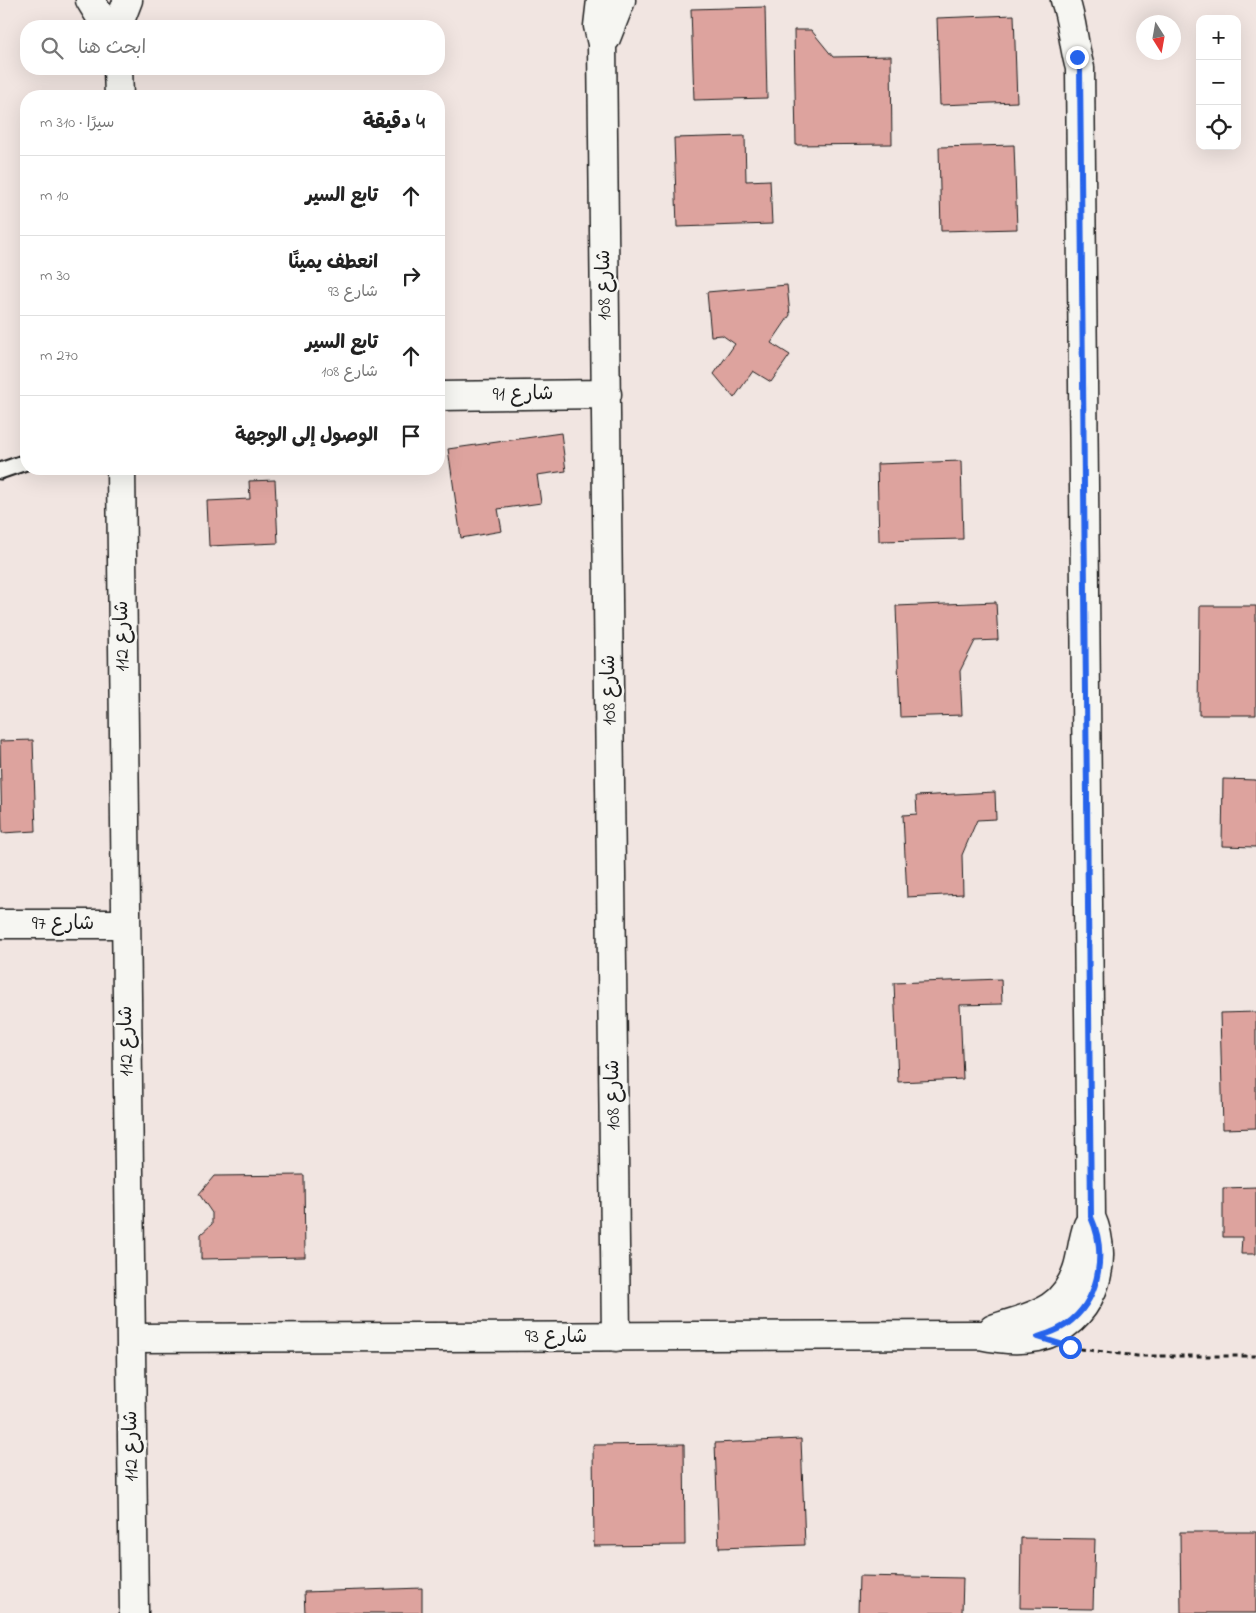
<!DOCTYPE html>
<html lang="ar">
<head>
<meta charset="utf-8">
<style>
  :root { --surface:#fff; --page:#f2f2f2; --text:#222; --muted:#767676; --line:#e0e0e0 }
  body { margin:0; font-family:"Indie Flower","Playpen Sans Arabic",sans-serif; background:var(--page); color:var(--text); direction:rtl }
  .controls { position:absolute; right:15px; top:15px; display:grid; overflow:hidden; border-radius:10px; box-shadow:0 5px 20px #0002 }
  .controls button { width:45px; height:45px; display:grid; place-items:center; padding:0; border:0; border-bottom:1px solid var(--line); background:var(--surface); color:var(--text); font:25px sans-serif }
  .compass { position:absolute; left:1136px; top:15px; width:45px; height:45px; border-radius:50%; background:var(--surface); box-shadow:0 5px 20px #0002; rotate:169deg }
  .stop { position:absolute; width:15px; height:15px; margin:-11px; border:4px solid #2563eb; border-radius:50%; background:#fff }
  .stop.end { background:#2563eb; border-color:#fff; box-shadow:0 1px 5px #0008 }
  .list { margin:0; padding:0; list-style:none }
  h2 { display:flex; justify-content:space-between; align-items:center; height:65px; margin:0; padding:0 20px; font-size:21px }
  h2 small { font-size:16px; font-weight:400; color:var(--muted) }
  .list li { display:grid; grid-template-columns:32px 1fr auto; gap:15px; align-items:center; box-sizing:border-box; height:80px; padding:0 20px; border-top:1px solid var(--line) }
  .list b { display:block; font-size:19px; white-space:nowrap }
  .list p { margin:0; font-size:16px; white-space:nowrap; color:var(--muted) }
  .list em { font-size:16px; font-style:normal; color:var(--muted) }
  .icon { flex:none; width:28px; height:28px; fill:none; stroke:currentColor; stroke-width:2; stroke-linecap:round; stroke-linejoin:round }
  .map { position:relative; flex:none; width:1256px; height:1613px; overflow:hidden; direction:ltr }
  .search { position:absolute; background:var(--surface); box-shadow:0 5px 20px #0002; left:20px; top:20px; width:425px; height:55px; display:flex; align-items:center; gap:12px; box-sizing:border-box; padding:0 18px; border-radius:20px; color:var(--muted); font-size:19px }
  .panel { position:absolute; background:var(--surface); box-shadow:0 5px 20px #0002; left:20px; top:90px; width:425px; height:385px; border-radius:20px; direction:rtl }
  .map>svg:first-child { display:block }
  .building { fill:#dda39e; stroke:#1c1c1c }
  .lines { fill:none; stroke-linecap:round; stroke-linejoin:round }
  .service-casing { stroke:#1c1c1c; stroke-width:19 }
  .minor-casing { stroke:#1c1c1c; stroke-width:31 }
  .path { stroke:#1c1c1c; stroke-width:3; stroke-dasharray:5 4; stroke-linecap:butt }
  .service { stroke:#f6f6f2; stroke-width:15 }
  .minor { stroke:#f6f6f2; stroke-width:28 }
  .route { stroke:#2563eb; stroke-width:6 }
  .labels { text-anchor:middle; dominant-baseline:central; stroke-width:5; stroke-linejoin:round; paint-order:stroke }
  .street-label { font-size:20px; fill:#1c1c1c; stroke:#f6f6f2 }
</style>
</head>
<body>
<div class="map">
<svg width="1256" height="1613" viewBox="0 0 1256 1613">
  <rect width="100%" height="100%" fill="#f1e5e1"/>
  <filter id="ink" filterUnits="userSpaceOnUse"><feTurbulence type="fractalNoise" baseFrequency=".02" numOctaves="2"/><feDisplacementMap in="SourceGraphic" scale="10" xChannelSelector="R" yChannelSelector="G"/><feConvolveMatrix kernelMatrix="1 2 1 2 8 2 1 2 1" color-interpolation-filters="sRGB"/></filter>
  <g filter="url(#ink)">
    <path class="building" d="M765,7L767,98L694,100L691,9Z
      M1014,15L1017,102L940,105L937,18Z
      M794,30H811L833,57L891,56L892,144L796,145Z
      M745,136L746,181L770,180L772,224L677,227L674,138Z
      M1014,145L1017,229L941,231L939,147Z
      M787,285L790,315L771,343L790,355L771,382L753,371L734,398L714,374L735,344L722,335L711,336L707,292Z
      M561,433L566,471L537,475L541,503L498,509L502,531L461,538L448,449Z
      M961,461L963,539L879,541L877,464Z
      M275,480L278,543L209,546L207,501L250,499L249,481Z
      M996,602L998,640L975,641L960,671L962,715L900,717L896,606Z
      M1200,606H1256V715H1199Z
      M33,740L36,831L2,833L0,741Z
      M1223,779L1256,780V847L1222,846Z
      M995,792L996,819L977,820L962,855L963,894L907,897L903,815L917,814L916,796Z
      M1001,979L1002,1004L960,1005L963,1079L898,1082L894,983Z
      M1256,1012V1128L1223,1129L1220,1013Z
      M304,1175L305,1257L201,1259V1234L212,1224V1213L199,1194L214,1176Z
      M1256,1187V1254H1241L1242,1237H1223V1188Z
      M801,1439L805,1545L719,1548L715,1443Z
      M684,1444L685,1545L594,1546L593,1445Z
      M1180,1532H1256V1613H1181Z
      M1021,1538L1095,1539L1093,1609L1020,1608Z
      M859,1576L963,1578L962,1613H858Z
      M422,1588V1613H305L304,1592Z"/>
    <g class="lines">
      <defs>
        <path id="service" d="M0,471L26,462"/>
        <path id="minor" d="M90,0L106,26
          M601,0L598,26L602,44L616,1337
          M118,26L128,0
          M606,38L621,0
          M118,69L119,96
          M439,396L607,394
          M121,469L134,1613
          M0,924H126
          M993,1329C1030,1316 1062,1314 1077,1270C1082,1256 1082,1240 1088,1225
          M131,1338L980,1335C999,1339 1019,1341 1038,1337C1091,1324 1112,1264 1091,1217L1080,68C1073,45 1073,22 1065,0"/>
      </defs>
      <use href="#service" class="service-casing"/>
      <use href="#minor" class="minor-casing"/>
      <path class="path" d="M1080,1349L1137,1356H1256"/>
      <use href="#service" class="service"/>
      <use href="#minor" class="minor"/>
    </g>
  </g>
  <g class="lines" filter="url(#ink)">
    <path class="route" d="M1070,1347L1038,1337C1050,1333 1062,1329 1072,1320C1101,1295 1106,1250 1091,1217L1080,68L1077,57"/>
  </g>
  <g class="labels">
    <g class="street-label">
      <text transform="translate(605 285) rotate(-91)">شارع 108</text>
      <text transform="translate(523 395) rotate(-1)">شارع 91</text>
      <text transform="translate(123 636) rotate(-91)">شارع 112</text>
      <text transform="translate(610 690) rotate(-91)">شارع 108</text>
      <text x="63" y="924">شارع 97</text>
      <text transform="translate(127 1041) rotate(-91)">شارع 112</text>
      <text transform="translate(614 1095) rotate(-91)">شارع 108</text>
      <text x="556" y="1337">شارع 93</text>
      <text transform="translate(132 1446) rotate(-91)">شارع 112</text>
    </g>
  </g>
</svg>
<div class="controls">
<button>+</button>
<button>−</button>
<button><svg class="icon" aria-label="locate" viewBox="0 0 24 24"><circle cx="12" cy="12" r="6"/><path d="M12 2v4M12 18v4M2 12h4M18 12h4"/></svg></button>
</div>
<svg class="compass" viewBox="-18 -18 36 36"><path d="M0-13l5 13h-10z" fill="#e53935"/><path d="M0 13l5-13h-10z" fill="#767676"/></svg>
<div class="stop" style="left:1070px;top:1347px"></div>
<div class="stop end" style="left:1077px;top:57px"></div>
<div class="search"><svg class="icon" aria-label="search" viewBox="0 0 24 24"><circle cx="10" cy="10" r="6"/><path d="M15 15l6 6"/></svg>ابحث هنا</div>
<section class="panel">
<h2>4 دقيقة<small>سيرًا · 310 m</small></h2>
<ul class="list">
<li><svg class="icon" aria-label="ahead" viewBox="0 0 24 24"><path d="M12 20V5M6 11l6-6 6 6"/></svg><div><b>تابع السير</b></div><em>10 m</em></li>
<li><svg class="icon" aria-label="right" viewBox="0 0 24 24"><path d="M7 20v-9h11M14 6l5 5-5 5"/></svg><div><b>انعطف يمينًا</b><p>شارع 93</p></div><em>30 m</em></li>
<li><svg class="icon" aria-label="ahead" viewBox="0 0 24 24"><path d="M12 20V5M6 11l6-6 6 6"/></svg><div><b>تابع السير</b><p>شارع 108</p></div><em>270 m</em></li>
<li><svg class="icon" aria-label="arrive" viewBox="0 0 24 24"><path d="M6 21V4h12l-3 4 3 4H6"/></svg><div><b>الوصول إلى الوجهة</b></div></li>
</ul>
</section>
</div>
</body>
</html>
